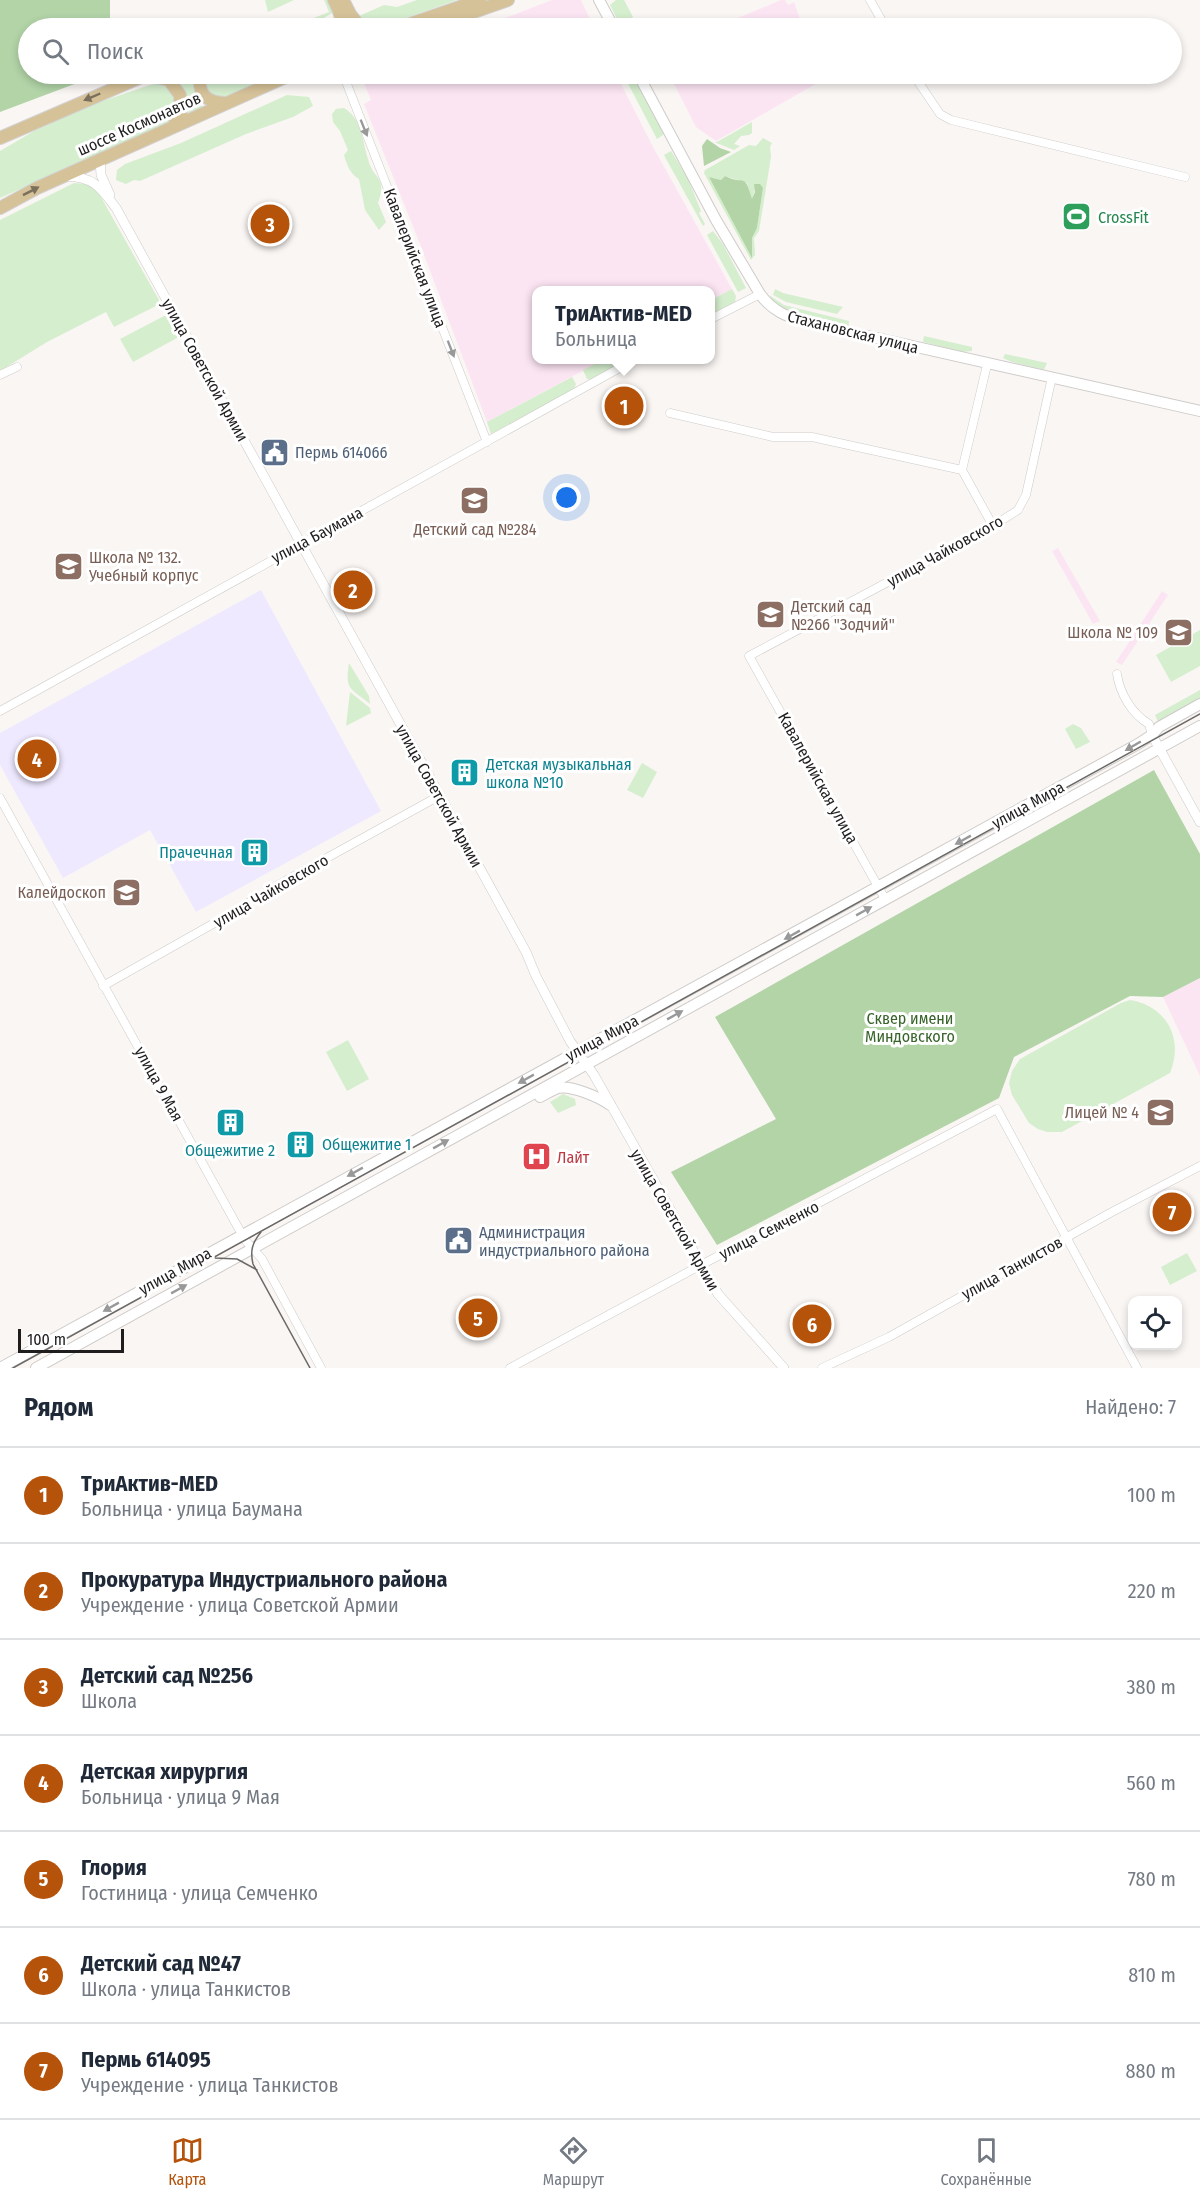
<!DOCTYPE html>
<html lang="ru">
<head>
<meta charset="utf-8">
<style>
  :root { --surface:#fff; --page:#f2f2f3; --text:#1f2937; --muted:#747a83; --line:#e0e1e3; --accent:#b45309 }
  body { margin:0; font-family:"Fira Sans Condensed",sans-serif; background:var(--page); color:var(--text) }
  .controls { position:absolute; right:18px; bottom:18px; display:grid; overflow:hidden; border-radius:12px; box-shadow:0 3px 9px #0003 }
  .controls button { width:54px; height:54px; display:grid; place-items:center; padding:0; border:0; border-bottom:2px solid var(--line); background:var(--surface); color:var(--text); font:30px sans-serif }
  .scale { position:absolute; left:18px; bottom:15px; width:106px; box-sizing:border-box; padding-left:6px; border:3px solid #1f1d1d; border-top:0; font-size:16px; line-height:21px; white-space:nowrap; color:#1f1d1d; -webkit-text-stroke:4px #fff; paint-order:stroke }
  .you { position:absolute; left:567px; top:498px; width:21px; height:21px; margin:-15px; border:4px solid #fff; border-radius:50%; background:#1a73e8; box-shadow:0 0 0 9px #1a73e833 }
  .badge { display:grid; place-items:center; width:39px; height:39px; border-radius:50%; background:var(--accent); color:#fff; font-size:20px; font-weight:700 }
  .pin { position:absolute; translate:-50% -50%; border:3px solid #fff; box-shadow:0 2px 6px #0006 }
  .popup { position:absolute; left:532px; top:286px; width:183px; height:78px; box-sizing:border-box; display:grid; place-content:center; border-radius:12px; background:var(--surface); filter:drop-shadow(0 2px 4px #0005); font-size:20px; white-space:nowrap; color:var(--muted) }
  .popup b { font-size:22px; color:var(--text) }
  .popup::after { content:''; position:absolute; left:50%; top:100%; margin-left:-12px; border:12px solid transparent; border-top-color:var(--surface) }
  .list { margin:0; padding:0; list-style:none }
  h2 { display:flex; justify-content:space-between; align-items:center; height:78px; margin:0; padding:0 24px; font-size:26px }
  h2 small { font-size:20px; font-weight:400; color:var(--muted) }
  .list li { display:grid; grid-template-columns:39px 1fr auto; gap:18px; align-items:center; box-sizing:border-box; height:96px; padding:0 24px; border-top:2px solid var(--line) }
  .list b { display:block; font-size:22px; white-space:nowrap }
  .list p { margin:0; font-size:20px; white-space:nowrap; color:var(--muted) }
  .list em { font-size:20px; font-style:normal; color:var(--muted) }
  .icon { flex:none; width:33px; height:33px; fill:none; stroke:currentColor; stroke-width:2; stroke-linecap:round; stroke-linejoin:round }
  .map { position:relative; flex:none; width:1200px; height:1368px; overflow:hidden }
  .search { position:absolute; background:var(--surface); box-shadow:0 3px 9px #0003; left:18px; right:18px; top:18px; height:66px; display:flex; align-items:center; gap:15px; box-sizing:border-box; padding:0 21px; border-radius:33px; color:var(--muted); font-size:22px }
  .sheet { height:750px; background:var(--surface) }
  nav { display:flex; justify-content:space-around; align-items:center; box-sizing:border-box; height:84px; border-top:2px solid var(--line); background:var(--surface); font-size:16px; color:var(--muted) }
  nav a { display:grid; justify-items:center; gap:3px }
  nav .on { color:var(--accent) }
  .map>svg:first-child { display:block }
  .industrial { fill:#fce5f3 }
  .medical { fill:#efe9ff }
  .green { fill:#d5eece; fill-rule:evenodd }
  .forest { fill:#b2d4a7 }
  .lines { fill:none; stroke-linecap:round; stroke-linejoin:round }
  .minor-casing { stroke:#cecbc9; stroke-width:9 }
  .tertiary-casing { stroke:#cecbc9; stroke-width:10 }
  .secondary-casing { stroke:#cecbc9; stroke-width:12 }
  .primary-casing { stroke:#d2d2d2; stroke-width:14 }
  .minor { stroke:#fff; stroke-width:8 }
  .tertiary { stroke:#fff; stroke-width:9 }
  .secondary { stroke:#fff; stroke-width:10 }
  .primary { stroke:#d6c299; stroke-width:12 }
  .tram { stroke:#6b6968; stroke-width:1.5 }
  .oneway { fill:#7a705b }
  .oneway2 { fill:#9a9999 }
  .labels { text-anchor:middle; dominant-baseline:central; stroke-width:6; stroke-linejoin:round; paint-order:stroke }
  .street-label { font-size:16px; fill:#1f1d1d; stroke:#fff }
  .leisure-label { font-size:16px; fill:#27864d; stroke:#fff; text-anchor:start }
  .service-label { font-size:16px; fill:#4e5e75; stroke:#fff; text-anchor:start }
  .education-label { font-size:16px; fill:#785e54; stroke:#fff; text-anchor:end }
  .culture-label { font-size:16px; fill:#0d838f; stroke:#fff; text-anchor:start }
  .park-label { font-size:16px; fill:#38642a; stroke:#fff }
  .health-label { font-size:16px; fill:#be3a42; stroke:#fff; text-anchor:start }
</style>
</head>
<body>
<div class="map">
<svg width="1200" height="1368" viewBox="0 0 1200 1368">
  <rect width="100%" height="100%" fill="#faf6f4"/>
  <path class="industrial" d="M552,0H581L594,28H479Z
    M781,0H785L788,5L794,2L803,28H714Z
    M382,74H616L652,145L732,289L711,300V290H537V360H603L487,422L420,244L364,104L371,100L363,81Z
    M669,74H815L819,82L716,141L696,127Z
    M1058,548L1100,621L1093,624L1052,551Z
    M1162,591L1168,595L1122,665L1116,662Z
    M1200,978V1076L1163,997Z"/>
  <path class="medical" d="M261,590L381,811L196,912L150,830L63,878L0,765V733Z"/>
  <path class="green" d="M265,0H294L268,12Z
    M324,0H328L334,12L307,28H273L293,26L329,12Z
    M417,0H457L378,28H366L359,16L384,5L397,7Z
    M616,0H624L633,17L623,23L618,21L610,5Z
    M170,74H195L196,95L203,108L189,114C188,97 182,86 170,74Z
    M210,74H278L219,101L214,100C208,91 203,84 210,74Z
    M623,74H633L664,133L663,135L657,139Z
    M156,83C175,87 175,102 176,119L0,198V151L34,131L94,104Z
    M287,95L309,97L313,106L293,117L246,134L140,181L134,180L126,184L116,180L117,170L125,164L181,143Z
    M344,108C363,120 362,140 368,159C373,180 388,176 378,203L386,222L379,230L365,210L359,179C350,174 347,165 344,155L348,150L340,131L333,122L332,114L336,109Z
    M752,122V133L749,135L741,136L734,144L740,146L734,150L714,142H717Z
    M763,138L772,143L770,147L771,157L759,231L754,238L755,255L751,260L704,173L705,170L749,145L756,146ZM725,176L747,183L752,201L756,184L763,188L757,228L752,238V257L709,177L721,180Z
    M671,151L688,179L701,211L699,213L705,224L703,226L664,155Z
    M74,183L86,184L97,190L159,300L158,305L114,327L106,312L47,342L0,371V220Z
    M713,231L723,244L746,288L738,292L707,235Z
    M732,289L736,296L735,302L711,315V300Z
    M775,289L783,293L843,307L837,314L786,302L773,295Z
    M769,295L784,305L849,321L848,329C828,324 776,316 769,295Z
    M166,315L178,334L177,338L133,362L120,339Z
    M924,336L972,347V351L962,352L923,342Z
    M1005,354L1047,363L1044,370L1012,362L1003,358Z
    M603,360H628L591,380L587,379L583,370Z
    M572,377L576,384L574,389L491,434L487,422Z
    M1200,630V666L1171,682L1156,655Z
    M349,663L369,696L370,704C349,687 345,690 349,663Z
    M1200,690V699L1158,722L1155,715Z
    M350,692L370,708L371,713L346,726Z
    M1073,724L1081,728L1090,742L1076,749L1065,729Z
    M642,763L657,772L643,798L627,790Z
    M1130,1000C1167,1006 1184,1039 1170,1073L1062,1132H1047L1038,1129L1029,1123L1012,1095L1009,1083L1012,1071L1020,1059L1121,1003Z
    M348,1040L369,1079L347,1091L326,1052Z
    M563,1094L575,1099L576,1105L558,1113L550,1102Z
    M1187,1253L1197,1271L1170,1285L1161,1267Z"/>
  <path class="forest" d="M0,0H110V28H28V74H101L0,112Z
    M707,139L720,148L731,152L704,166L702,146Z
    M725,176C745,186 744,171 752,199L755,192L754,184H760L763,188L757,228L752,238V258L709,177L721,180Z
    M1154,770L1200,854V978L1163,997L1130,996L1014,1057L999,1098L717,1245L671,1172L776,1119L715,1017Z"/>
  <g class="lines">
    <defs>
      <path id="minor" d="M870,0L886,28
        M343,74L487,442
        M913,74L940,114L951,120L1185,177
        M711,319L760,294
        M0,375L17,367
        M670,413L773,437H812L962,470L993,526
        M962,470L987,365
        M1117,674C1120,694 1132,714 1149,724L1152,735
        M0,711L634,360
        M0,798L245,1240L262,1259L321,1368
        M885,899L749,656L993,526L1018,510L1026,495L1052,377
        M103,986L218,921L285,881L439,796
        M510,1368L701,1265L997,1109L1137,1368
        M822,1368L889,1337L1110,1213L1200,1166"/>
      <path id="tertiary" d="M100,160L101,175L110,195
        M66,176C94,177 100,187 116,208L526,952L536,976L570,1041L594,1075L718,1294L784,1368
        M1152,735L1200,822"/>
      <path id="secondary" d="M599,0L614,28
        M638,74L716,220L760,294C772,311 787,317 806,322L1200,411
        M540,1097C546,1094 552,1090 558,1088C571,1085 599,1097 610,1105
        M0,1368L1138,744L1152,735L1159,727L1200,704
        M36,1368L1200,726"/>
      <path id="primary" d="M334,0C338,9 344,19 339,28
        M343,0L350,14L361,28
        M398,28L480,0
        M428,28L508,0
        M200,74C198,94 205,102 225,103
        M145,75L169,80L180,95L181,116L174,125
        M0,138L148,74
        M0,208L37,188L292,74"/>
    </defs>
    <use href="#minor" class="minor-casing"/>
    <use href="#tertiary" class="tertiary-casing"/>
    <use href="#secondary" class="secondary-casing"/>
    <use href="#primary" class="primary-casing"/>
    <use href="#minor" class="minor"/>
    <use href="#tertiary" class="tertiary"/>
    <use href="#secondary" class="secondary"/>
    <use href="#primary" class="primary"/>
    <path class="tram" d="M261,1232C252,1243 250,1251 253,1264L310,1368
      M215,1258L237,1259L257,1270
      M13,1368L1200,714"/>
  </g>
  <defs><path id="oneway-solid" d="M-6-.8H1V-3.2L6.5 0L1 3.2V.8H-6Z" transform="scale(1.5)"/></defs>
  <g class="oneway">
    <use href="#oneway-solid" transform="translate(92 97) rotate(157)"/>
    <use href="#oneway-solid" transform="translate(31 191) rotate(-27)"/>
  </g>
  <g class="oneway2">
    <use href="#oneway-solid" transform="translate(364 128) rotate(68)"/>
    <use href="#oneway-solid" transform="translate(451 349) rotate(69)"/>
    <use href="#oneway-solid" transform="translate(1133 746) rotate(150)"/>
    <use href="#oneway-solid" transform="translate(963 840) rotate(151)"/>
    <use href="#oneway-solid" transform="translate(864 911) rotate(-29)"/>
    <use href="#oneway-solid" transform="translate(792 935) rotate(151)"/>
    <use href="#oneway-solid" transform="translate(675 1015) rotate(-29)"/>
    <use href="#oneway-solid" transform="translate(526 1079) rotate(151)"/>
    <use href="#oneway-solid" transform="translate(441 1144) rotate(-29)"/>
    <use href="#oneway-solid" transform="translate(355 1172) rotate(151)"/>
    <use href="#oneway-solid" transform="translate(179 1289) rotate(-29)"/>
    <use href="#oneway-solid" transform="translate(111 1307) rotate(151)"/>
  </g>
  <defs>
    <symbol id="stadium-square" viewBox="-11 -11 22 22"><rect x="-9" y="-9" width="18" height="18" rx="4" fill="#2e9e5b" stroke="#fff"/><path d="M0-5a6.5 5 0 1 0 0 10a6.5 5 0 1 0 0-10ZM-3.5-1.8h7v3.6h-7Z" fill="#fff"/></symbol>
    <symbol id="civic-square" viewBox="-11 -11 22 22"><rect x="-9" y="-9" width="18" height="18" rx="4" fill="#5c6f8a" stroke="#fff"/><path d="M-.6-6.5H3V-4.5H.6V-3L4-1V1h2V6H-6V1h2V-1L-.6-3ZM-1.2 2.5V6h2.4V2.5Z" fill="#fff"/></symbol>
    <symbol id="school-square" viewBox="-11 -11 22 22"><rect x="-9" y="-9" width="18" height="18" rx="4" fill="#8d6e63" stroke="#fff"/><path d="M0-5L7-2L0 1L-7-2ZM-4 1L0 2.5L4 1V4Q0 6-4 4Z" fill="#fff"/></symbol>
    <symbol id="building-square" viewBox="-11 -11 22 22"><rect x="-9" y="-9" width="18" height="18" rx="4" fill="#0f9aa8" stroke="#fff"/><path d="M-4-6H4V6H1V3H-1V6H-4ZM-2.5-4.3h1.7v1.8h-1.7ZM.8-4.3h1.7v1.8H.8ZM-2.5-1h1.7V.8h-1.7ZM.8-1h1.7V.8H.8Z" fill="#fff"/></symbol>
    <symbol id="hospital-square" viewBox="-11 -11 22 22"><rect x="-9" y="-9" width="18" height="18" rx="4" fill="#e0444e" stroke="#fff"/><path d="M-5-5h3v3.5h4V-5h3V5h-3V1.5h-4V5h-3Z" fill="#fff"/></symbol>
  </defs>
  <g fill-rule="evenodd">
    <use href="#stadium-square" x="1060" y="200" width="33" height="33"/>
    <use href="#civic-square" x="258" y="436" width="33" height="33"/>
    <use href="#school-square" x="458" y="484" width="33" height="33"/>
    <use href="#school-square" x="52" y="550" width="33" height="33"/>
    <use href="#school-square" x="754" y="598" width="33" height="33"/>
    <use href="#school-square" x="1162" y="616" width="33" height="33"/>
    <use href="#building-square" x="448" y="756" width="33" height="33"/>
    <use href="#building-square" x="238" y="836" width="33" height="33"/>
    <use href="#school-square" x="110" y="876" width="33" height="33"/>
    <use href="#school-square" x="1144" y="1096" width="33" height="33"/>
    <use href="#building-square" x="214" y="1106" width="33" height="33"/>
    <use href="#building-square" x="284" y="1128" width="33" height="33"/>
    <use href="#hospital-square" x="520" y="1140" width="33" height="33"/>
    <use href="#civic-square" x="442" y="1224" width="33" height="33"/>
  </g>
  <g class="labels">
    <g class="street-label">
      <text transform="translate(139 124) rotate(-24)">шоссе Космонавтов</text>
      <text transform="translate(415 258) rotate(69)">Кавалерийская улица</text>
      <text transform="translate(853 332) rotate(14)">Стахановская улица</text>
      <text transform="translate(205 370) rotate(61)">улица Советской Армии</text>
      <text transform="translate(317 535) rotate(-28)">улица Баумана</text>
      <text transform="translate(945 551) rotate(-29)">улица Чайковского</text>
      <text transform="translate(818 778) rotate(61)">Кавалерийская улица</text>
      <text transform="translate(439 796) rotate(61)">улица Советской Армии</text>
      <text transform="translate(1028 805) rotate(-29)">улица Мира</text>
      <text transform="translate(271 891) rotate(-30)">улица Чайковского</text>
      <text transform="translate(602 1038) rotate(-28)">улица Мира</text>
      <text transform="translate(159 1084) rotate(61)">улица 9 Мая</text>
      <text transform="translate(675 1220) rotate(60)">улица Советской Армии</text>
      <text transform="translate(769 1230) rotate(-27)">улица Семченко</text>
      <text transform="translate(1012 1268) rotate(-29)">улица Танкистов</text>
      <text transform="translate(175 1271) rotate(-29)">улица Мира</text>
    </g>
    <g class="leisure-label">
      <text x="1098" y="217">CrossFit</text>
    </g>
    <g class="service-label">
      <text x="295" y="452">Пермь 614066</text>
      <text x="479" y="1232">Администрация<tspan x="479" dy="18">индустриального района</tspan></text>
    </g>
    <g class="education-label">
      <text x="475" y="529" text-anchor="middle">Детский сад №284</text>
      <text x="89" y="557" text-anchor="start">Школа № 132.<tspan x="89" dy="18">Учебный корпус</tspan></text>
      <text x="791" y="606" text-anchor="start">Детский сад<tspan x="791" dy="18">№266 "Зодчий"</tspan></text>
      <text x="1158" y="632">Школа № 109</text>
      <text x="106" y="892">Калейдоскоп</text>
      <text x="1139" y="1112">Лицей № 4</text>
    </g>
    <g class="culture-label">
      <text x="486" y="764">Детская музыкальная<tspan x="486" dy="18">школа №10</tspan></text>
      <text x="233" y="852" text-anchor="end">Прачечная</text>
      <text x="322" y="1144">Общежитие 1</text>
      <text x="230" y="1150" text-anchor="middle">Общежитие 2</text>
    </g>
    <g class="park-label">
      <text x="910" y="1018">Сквер имени<tspan x="910" dy="18">Миндовского</tspan></text>
    </g>
    <g class="health-label">
      <text x="557" y="1157">Лайт</text>
    </g>
  </g>
</svg>
<div class="controls">
<button><svg class="icon" aria-label="locate" viewBox="0 0 24 24"><circle cx="12" cy="12" r="6"/><path d="M12 2v4M12 18v4M2 12h4M18 12h4"/></svg></button>
</div>
<div class="scale">100 m</div>
<div class="you"></div>
<div class="pin badge" style="left:624px;top:406px">1</div>
<div class="popup"><b>ТриАктив-MED</b>Больница</div>
<div class="pin badge" style="left:353px;top:590px">2</div>
<div class="pin badge" style="left:270px;top:224px">3</div>
<div class="pin badge" style="left:37px;top:759px">4</div>
<div class="pin badge" style="left:478px;top:1318px">5</div>
<div class="pin badge" style="left:812px;top:1324px">6</div>
<div class="pin badge" style="left:1172px;top:1212px">7</div>
<div class="search"><svg class="icon" aria-label="search" viewBox="0 0 24 24"><circle cx="10" cy="10" r="6"/><path d="M15 15l6 6"/></svg>Поиск</div>
</div>
<section class="sheet">
<h2>Рядом<small>Найдено: 7</small></h2>
<ul class="list">
<li><span class="badge">1</span><div><b>ТриАктив-MED</b><p>Больница · улица Баумана</p></div><em>100 m</em></li>
<li><span class="badge">2</span><div><b>Прокуратура Индустриального района</b><p>Учреждение · улица Советской Армии</p></div><em>220 m</em></li>
<li><span class="badge">3</span><div><b>Детский сад №256</b><p>Школа</p></div><em>380 m</em></li>
<li><span class="badge">4</span><div><b>Детская хирургия</b><p>Больница · улица 9 Мая</p></div><em>560 m</em></li>
<li><span class="badge">5</span><div><b>Глория</b><p>Гостиница · улица Семченко</p></div><em>780 m</em></li>
<li><span class="badge">6</span><div><b>Детский сад №47</b><p>Школа · улица Танкистов</p></div><em>810 m</em></li>
<li><span class="badge">7</span><div><b>Пермь 614095</b><p>Учреждение · улица Танкистов</p></div><em>880 m</em></li>
</ul>
</section>
<nav>
<a class="on"><svg class="icon" aria-label="map" viewBox="0 0 24 24"><path d="M3 6l6-2 6 2 6-2v14l-6 2-6-2-6 2zM9 4v14M15 6v14"/></svg>Карта</a>
<a><svg class="icon" aria-label="directions" viewBox="0 0 24 24"><path d="M12 3l9 9-9 9-9-9zM9 14v-3h6M13 9l2 2-2 2"/></svg>Маршрут</a>
<a><svg class="icon" aria-label="saved" viewBox="0 0 24 24"><path d="M7 4h10v16l-5-4-5 4z"/></svg>Сохранённые</a>
</nav>
</body>
</html>
